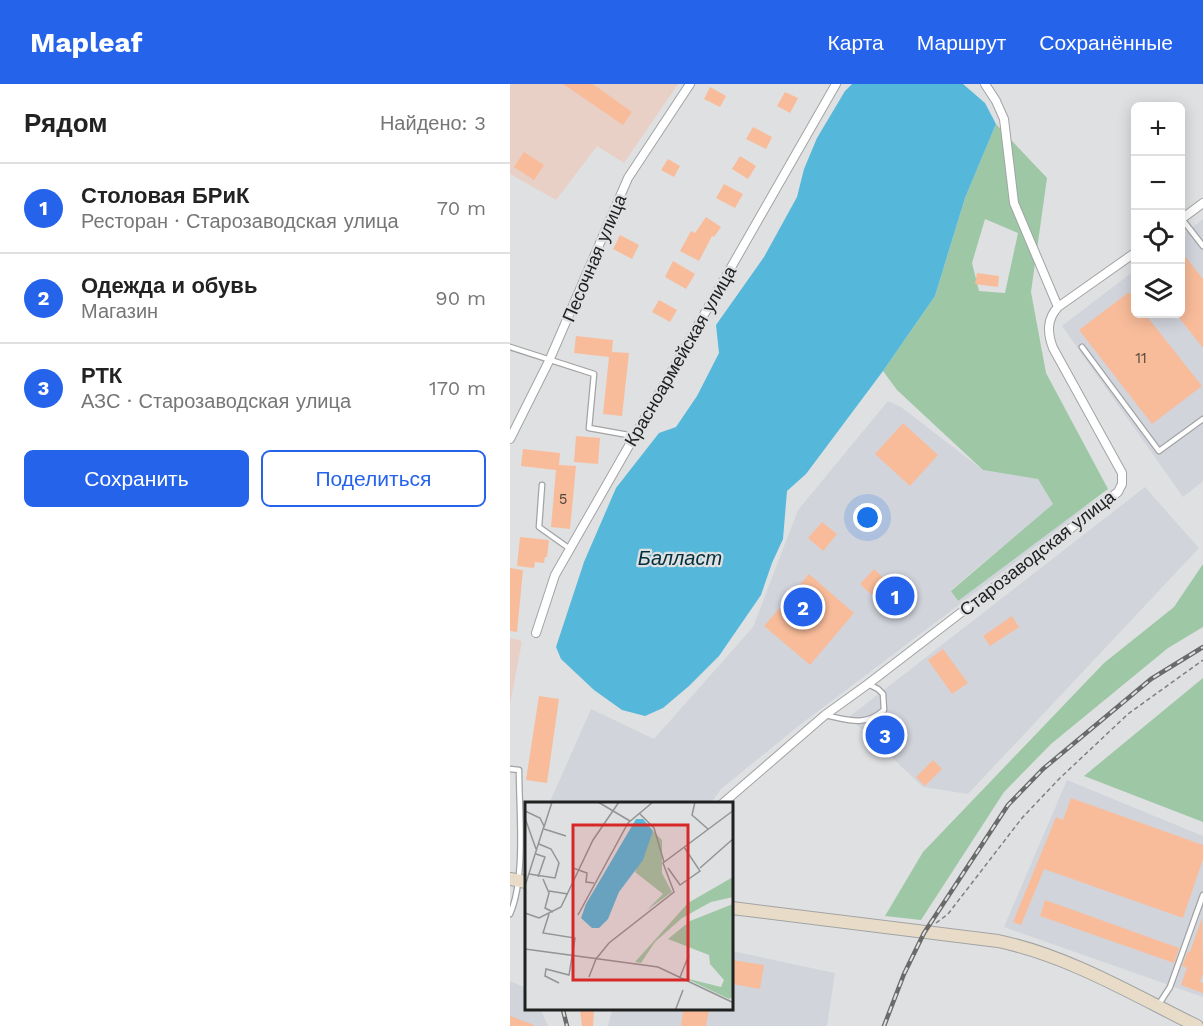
<!DOCTYPE html>
<html lang="ru">
<head>
<meta charset="utf-8">
<style>
  :root { --surface:#fff; --page:#f6f6f6; --text:#222; --muted:#767676; --line:#e0e0e0; --accent:#2563eb }
  body { margin:0; font-family:"Work Sans",sans-serif; background:var(--page); color:var(--text) }
  .controls { position:absolute; right:18px; top:18px; display:grid; overflow:hidden; border-radius:9px; box-shadow:0 3px 15px #0003 }
  .controls button { width:54px; height:54px; display:grid; place-items:center; padding:0; border:0; border-bottom:2px solid var(--line); background:var(--surface); color:var(--text); font:30px sans-serif }
  .you { position:absolute; left:358px; top:434px; width:21px; height:21px; margin:-15px; border:4px solid #fff; border-radius:50%; background:#1a73e8; box-shadow:0 0 0 9px #1a73e833 }
  .badge { display:grid; place-items:center; width:39px; height:39px; border-radius:50%; background:var(--accent); color:#fff; font-size:20px; font-weight:700 }
  .pin { position:absolute; translate:-50% -50%; border:3px solid #fff; box-shadow:0 2px 6px #0006 }
  .list { margin:0; padding:0; list-style:none }
  h2 { display:flex; justify-content:space-between; align-items:center; height:78px; margin:0; padding:0 24px; font-size:26px }
  h2 small { font-size:20px; font-weight:400; color:var(--muted) }
  .list li { display:grid; grid-template-columns:39px 1fr auto; gap:18px; align-items:center; box-sizing:border-box; height:90px; padding:0 24px; border-top:2px solid var(--line) }
  .list b { display:block; font-size:22px; white-space:nowrap }
  .list p { margin:0; font-size:20px; white-space:nowrap; color:var(--muted) }
  .list em { font-size:20px; font-style:normal; color:var(--muted) }
  .actions { display:flex; gap:12px; padding:18px 24px }
  .actions a { flex:1; padding:14px 0; border:2px solid var(--accent); border-radius:9px; text-align:center; font-size:21px; color:var(--accent) }
  .actions .main { background:var(--accent); color:#fff }
  .icon { flex:none; width:33px; height:33px; fill:none; stroke:currentColor; stroke-width:2; stroke-linecap:round; stroke-linejoin:round }
  .map { position:relative; flex:none; width:693px; height:942px; overflow:hidden }
  header { display:flex; align-items:center; gap:36px; box-sizing:border-box; height:84px; padding:0 30px; background:var(--accent); color:#fff }
  header strong { font-size:28px }
  nav { display:flex; gap:33px; margin-inline-start:auto; font-size:21px }
  main { display:flex }
  aside { flex:1; background:var(--surface) }
  .map>svg:first-child { display:block }
  .built { fill:#d2d4dc }
  .education { fill:#e9d0c7 }
  .green { fill:#9ec7a6; fill-rule:evenodd }
  .water { fill:#55b8da }
  .building { fill:#f8bc9a }
  .lines { fill:none; stroke-linecap:round; stroke-linejoin:round }
  .lane-casing { stroke:#a2a3a4; stroke-width:7 }
  .street-casing { stroke:#a2a3a4; stroke-width:10 }
  .secondary-casing { stroke:#a2a3a4; stroke-width:14 }
  .path { stroke:#7e7f80; stroke-width:1.5; stroke-dasharray:4.5 3; stroke-linecap:butt }
  .lane { stroke:#fff; stroke-width:4.5 }
  .street { stroke:#fff; stroke-width:8 }
  .secondary { stroke:#e8dcc8; stroke-width:12 }
  .rail-casing { stroke:#696a6a; stroke-width:4.5 }
  .rail { stroke:#dfe0e1; stroke-width:2; stroke-dasharray:7; stroke-linecap:butt }
  .labels { text-anchor:middle; dominant-baseline:central; stroke-width:4.5; stroke-linejoin:round; paint-order:stroke }
  .number-label { font-size:15px; fill:#56483f }
  .street-label { font-size:18px; fill:#202121; stroke:#dfe0e1 }
  .water-label { font-size:20px; font-style:italic; fill:#002f3d; stroke:#dfe0e1 }
  .inset-road { fill:none; stroke:#939494; stroke-width:1.5 }
  .view { fill:#d62828; fill-opacity:0.15; stroke:#d62828; stroke-width:3 }
  .inset-edge { fill:none; stroke:#202121; stroke-width:3 }
</style>
</head>
<body>
<header>
<strong>Mapleaf</strong>
<nav><a>Карта</a><a>Маршрут</a><a>Сохранённые</a></nav>
</header>
<main>
<aside>
<h2>Рядом<small>Найдено: 3</small></h2>
<ul class="list">
<li><span class="badge">1</span><div><b>Столовая БРиК</b><p>Ресторан · Старозаводская улица</p></div><em>70 m</em></li>
<li><span class="badge">2</span><div><b>Одежда и обувь</b><p>Магазин</p></div><em>90 m</em></li>
<li><span class="badge">3</span><div><b>РТК</b><p>АЗС · Старозаводская улица</p></div><em>170 m</em></li>
</ul>
<div class="actions"><a class="main">Сохранить</a><a>Поделиться</a></div>
</aside>
<div class="map">
<svg width="693" height="942" viewBox="0 0 693 942">
  <rect width="100%" height="100%" fill="#dfe0e1"/>
  <path class="built" d="M693,135V397L673,413L552,242L625,186L626,230H670L671,152Z
    M378,317L391,323L473,386L528,395L543,420L441,506L448,517L562,431L605,403L291,640L211,705L200,720H39L81,625L144,655L243,543L288,426Z
    M635,403L689,464L458,710L413,703L339,633Z
    M557,696L693,752V913L494,843Z
    M222,867L325,889L317,942H98L102,926H222Z
    M0,897L16,904V926H31L38,942H0Z"/>
  <path class="education" d="M0,0H168L114,79L87,62L46,116L0,90Z
    M0,554L12,557L0,620Z"/>
  <path class="green" d="M486,40L537,94L521,208L536,289L598,405L448,517L441,507L543,420L528,395L473,386L387,306L373,287L425,212L455,114ZM475,135L508,149L495,209L469,207L462,179Z
    M693,480V543L658,564L541,660L494,708L411,836L375,832L413,768L594,579L664,523Z
    M693,594V738L574,692Z"/>
  <path class="water" d="M342,0H453L475,19L486,40L455,114L425,212L373,287L296,390L277,407L273,455L262,479L251,511L209,572L179,602L153,624L135,632L112,626L84,606L51,575L46,563L74,478L106,404L149,349L166,343L187,312L209,269L206,241L254,173L287,113L294,85L307,54L335,7Z"/>
  <path class="building" d="M53,0H83L122,28L113,41Z
    M200,3L216,12L210,23L194,15Z
    M275,8L288,14L280,29L267,22Z
    M243,43L262,53L256,65L236,55Z
    M14,68L34,81L24,96L4,83Z
    M230,72L246,82L238,95L222,85Z
    M158,75L170,82L164,93L151,86Z
    M214,100L233,110L225,124L206,114Z
    M196,133L211,143L204,153L202,152L189,177L170,167L181,147L185,149Z
    M110,151L129,161L122,175L103,165Z
    M676,173L693,195V264L666,230H670V178Z
    M163,177L185,190L176,205L155,193Z
    M467,189L489,192L488,203L465,200Z
    M619,208L626,217V230H635L692,302L642,340L569,246Z
    M149,216L167,226L160,238L142,228Z
    M66,252L103,256L102,268L119,269L112,332L93,330L99,273L64,269Z
    M393,339L428,371L400,402L365,370Z
    M66,352L90,354L88,380L64,378Z
    M13,365L50,369L49,381L66,382L60,445L41,443L46,386L11,382Z
    M312,438L327,450L313,467L298,454Z
    M10,453L39,456L37,473H35L34,479L25,478L24,484L7,482Z
    M0,484L13,486L7,548L0,547Z
    M364,485L380,500L366,515L350,500Z
    M299,490L344,529L300,581L254,542Z
    M502,532L509,543L480,562L473,552Z
    M433,565L458,599L442,610L418,576Z
    M29,612L49,615L37,699L16,696Z
    M423,676L432,685L415,702L406,693Z
    M561,714L693,761V775L673,834L534,785L511,841L503,838L546,733L553,736Z
    M535,816L669,864L664,879L530,832Z
    M692,834L693,889L690,898L693,899V909L671,901L677,884L672,882L678,867L680,868Z
    M222,876L254,881L250,905L222,900Z
    M70,926H84L83,942H72Z
    M173,926H199L196,942H171Z
    M0,932L24,941V942H0Z"/>
  <g class="lines">
    <defs>
      <path id="lane" d="M672,135L693,162
        M0,263L84,290L79,344L124,352
        M572,263L649,367L693,335
        M32,401L29,443L60,465
        M315,631C338,636 355,643 374,626L373,610L368,605L358,600
        M0,685L9,686C9,727 16,794 0,830
        M649,920L660,903L693,811"/>
      <path id="street" d="M475,0L486,17L494,35L504,119L548,223
        M670,136L693,119
        M0,355L39,277L118,94L180,0
        M26,549L45,491L326,0
        M212,720L315,631L358,600L608,408L612,400V389L543,264C537,248 537,235 548,223L626,168"/>
      <path id="secondary" d="M0,795L16,798
        M222,824L488,857C559,872 622,910 687,942"/>
    </defs>
    <use href="#lane" class="lane-casing"/>
    <use href="#street" class="street-casing"/>
    <use href="#secondary" class="secondary-casing"/>
    <path class="path" d="M426,839L438,830L512,734L549,695L618,630L693,576"/>
    <use href="#lane" class="lane"/>
    <use href="#street" class="street"/>
    <use href="#secondary" class="secondary"/>
    <defs>
      <path id="rail" d="M53,926L57,942
        M374,942L394,890L414,849L498,721L533,685L641,595L693,563"/>
    </defs>
    <use href="#rail" class="rail-casing"/>
    <use href="#rail" class="rail"/>
  </g>
  <g class="labels">
    <g class="number-label">
      <text x="631" y="274">11</text>
      <text x="53" y="415">5</text>
    </g>
    <g class="street-label">
      <text transform="translate(84 174) rotate(-67)">Песочная улица</text>
      <text transform="translate(170 272) rotate(-60)">Красноармейская улица</text>
      <text transform="translate(527 469) rotate(-38)">Старозаводская улица</text>
    </g>
    <g class="water-label">
      <text x="170" y="474">Балласт</text>
    </g>
  </g>
  <g transform="translate(15 718)">
    <rect width="208" height="208" fill="#dfe0e1"/>
    <path d="M128,29L137,38V71L147,90L122,108L138,92L110,70ZM208,75V95L186,100L157,116L130,140L116,161L110,160L163,101ZM208,102V195L204,197L160,176L196,185L199,178L185,162L184,153L143,137L165,119Z" fill="#9ec7a6"/>
    <path d="M111,17H118L128,29L118,58L94,90L83,117L74,126H67L56,116L61,102Z" fill="#55b8da"/>
    <path class="inset-road" d="M73,0L105,19M170,0L167,13L183,27M0,9L15,16L19,24L0,84M114,11L129,26L139,60M0,16L11,47M19,25L27,0M19,27L41,34M11,52L20,55L13,75M48,66L62,71L61,80L69,81M143,66L155,83L175,69L159,45M175,66L209,36M4,72L30,76L34,61L26,47L14,42M18,77L24,91L20,106L28,110M24,89L43,92M0,111L14,116L36,105L68,38L94,0M24,112L18,131L50,136L44,173L21,167L20,174L34,181M53,113L103,21L128,0M0,147L133,165L209,201M64,175L71,157L84,141L149,90L138,61L209,8M155,175L164,153M150,209L158,188"/>
    <path class="view" d="M48,23H163V178H48Z"/>
    <rect width="208" height="208" class="inset-edge"/>
  </g>
</svg>
<div class="controls">
<button>+</button>
<button>−</button>
<button><svg class="icon" aria-label="locate" viewBox="0 0 24 24"><circle cx="12" cy="12" r="6"/><path d="M12 2v4M12 18v4M2 12h4M18 12h4"/></svg></button>
<button><svg class="icon" aria-label="layers" viewBox="0 0 24 24"><path d="M12 4l9 5-9 5-9-5zM3 14l9 5 9-5"/></svg></button>
</div>
<div class="you"></div>
<div class="pin badge" style="left:385px;top:512px">1</div>
<div class="pin badge" style="left:293px;top:523px">2</div>
<div class="pin badge" style="left:375px;top:651px">3</div>
</div>
</main>
</body>
</html>
